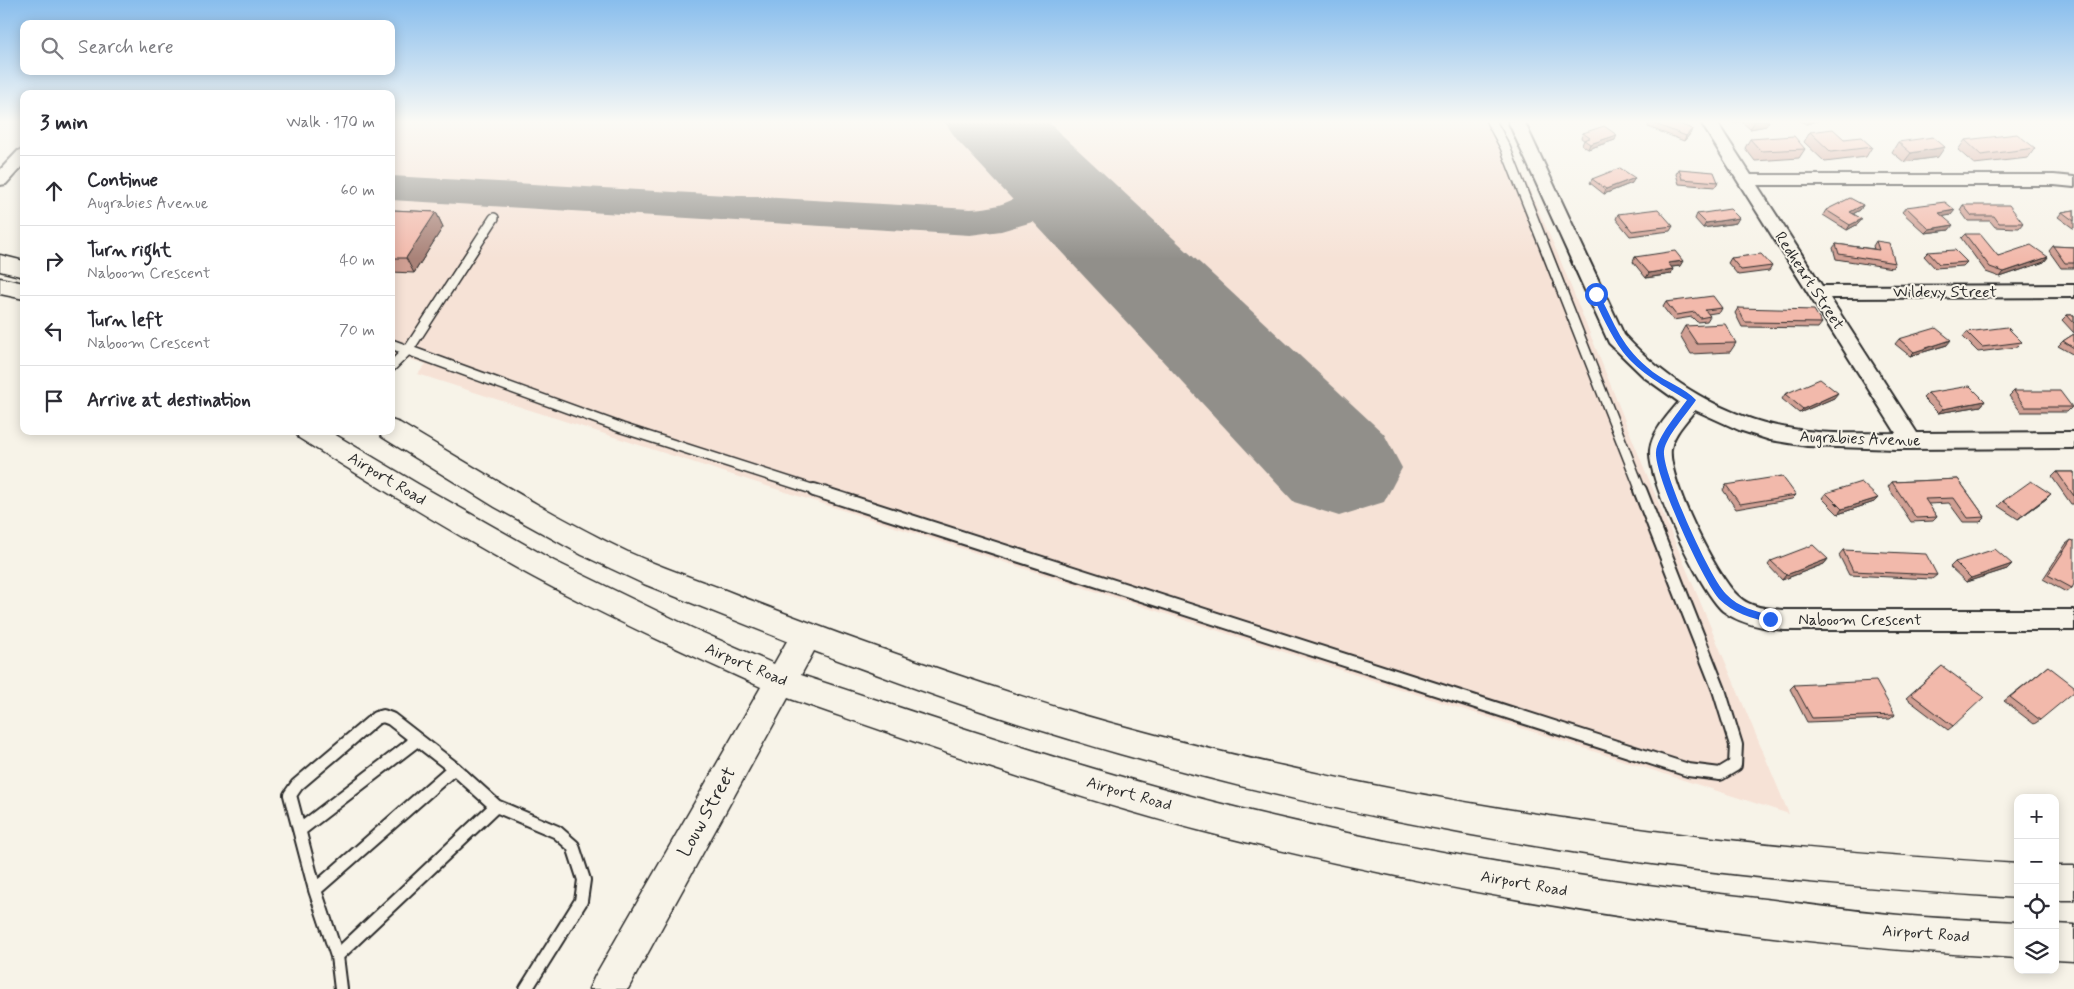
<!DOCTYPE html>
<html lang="en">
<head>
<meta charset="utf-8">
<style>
  :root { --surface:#fff; --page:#f7f7f7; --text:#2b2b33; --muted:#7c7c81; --line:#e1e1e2 }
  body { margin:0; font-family:Mynerve,sans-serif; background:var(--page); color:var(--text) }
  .controls { position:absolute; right:15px; bottom:15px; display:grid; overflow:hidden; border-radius:10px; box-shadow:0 2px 12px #0003 }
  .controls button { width:45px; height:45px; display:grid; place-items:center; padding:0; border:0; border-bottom:1px solid var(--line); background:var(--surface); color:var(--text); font:25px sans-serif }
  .stop { position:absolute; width:15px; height:15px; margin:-11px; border:4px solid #2563eb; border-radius:50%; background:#fff }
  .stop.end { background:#2563eb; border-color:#fff; box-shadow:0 1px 5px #0008 }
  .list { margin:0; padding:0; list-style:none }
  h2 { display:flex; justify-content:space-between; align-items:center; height:65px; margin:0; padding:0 20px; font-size:21px }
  h2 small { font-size:16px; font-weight:400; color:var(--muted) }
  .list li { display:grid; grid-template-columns:32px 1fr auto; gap:15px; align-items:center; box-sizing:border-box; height:70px; padding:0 20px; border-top:1px solid var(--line) }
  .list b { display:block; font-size:19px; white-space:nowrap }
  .list p { margin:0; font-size:16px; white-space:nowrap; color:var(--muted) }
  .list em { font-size:16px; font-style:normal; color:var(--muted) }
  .icon { flex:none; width:28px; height:28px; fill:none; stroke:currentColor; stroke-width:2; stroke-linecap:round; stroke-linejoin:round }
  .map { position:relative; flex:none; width:2074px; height:989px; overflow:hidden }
  .search { position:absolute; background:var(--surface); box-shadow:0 2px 12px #0003; left:20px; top:20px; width:375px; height:55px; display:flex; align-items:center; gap:12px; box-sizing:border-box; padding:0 18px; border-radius:10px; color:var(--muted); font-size:19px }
  .panel { position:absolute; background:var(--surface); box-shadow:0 2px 12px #0003; left:20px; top:90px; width:375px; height:345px; border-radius:10px }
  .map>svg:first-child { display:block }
  .built { fill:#f6e2d6 }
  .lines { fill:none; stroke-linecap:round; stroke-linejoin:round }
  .taxiway { fill:#918f8a; fill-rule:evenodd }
  .runway { fill:#918f8a; fill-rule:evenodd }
  .lane-far1-casing { stroke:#2b2b2b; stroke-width:12 }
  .lane-casing { stroke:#2b2b2b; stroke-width:16 }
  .street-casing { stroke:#2b2b2b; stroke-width:4 }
  .secondary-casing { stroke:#2b2b2b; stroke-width:3 }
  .lane-far1 { stroke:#f7f3e8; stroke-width:9 }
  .lane { stroke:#f7f3e8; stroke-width:12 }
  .street { fill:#f7f3e8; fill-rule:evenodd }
  .secondary { fill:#f7f3e8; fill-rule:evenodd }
  .wall { fill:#d09f93; stroke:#2b2b2b }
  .shaded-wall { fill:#a98278; stroke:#2b2b2b }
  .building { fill:#f2b9ab; stroke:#2b2b2b }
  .route { fill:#2563eb }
  .labels { text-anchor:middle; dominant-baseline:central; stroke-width:4; stroke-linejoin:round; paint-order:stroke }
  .street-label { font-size:16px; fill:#2b2b2b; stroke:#f7f3e8 }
  .near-street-label { font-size:19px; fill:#2b2b2b; stroke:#f7f3e8 }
</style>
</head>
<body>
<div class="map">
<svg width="2074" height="989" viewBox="0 0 2074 989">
  <rect width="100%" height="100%" fill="#f7f3e8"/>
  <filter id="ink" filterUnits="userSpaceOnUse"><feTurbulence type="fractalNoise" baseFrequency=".02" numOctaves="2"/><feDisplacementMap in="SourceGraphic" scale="10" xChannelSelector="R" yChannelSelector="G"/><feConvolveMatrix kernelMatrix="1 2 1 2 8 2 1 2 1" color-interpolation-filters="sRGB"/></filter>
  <g filter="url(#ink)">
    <path class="built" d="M391,121H1499L1557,252L1642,463L1789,814L418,374L426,364L391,354Z"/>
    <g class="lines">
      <path class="taxiway" d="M1047,163L1061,167C1067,176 1069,187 1062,197C1083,203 1108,209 1120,227L1114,236L1099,240L1084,236L1052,221L1039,220L1001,231L970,235L391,200V176L970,209C991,208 1009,205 1025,191L1027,175L1033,167Z"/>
      <path class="runway" d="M944,121H1047L1384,434L1402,468L1384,502L1339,516L1294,502L958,141Z"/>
      <defs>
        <path id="lane-far1" d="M1491,121L1505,147L1641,491
          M391,344L622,428L818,491
          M391,367L409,349L494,218"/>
        <path id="lane" d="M814,490L1688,770L1720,774L1735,765L1736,745L1719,690L1640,490
          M300,830L417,740
          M315,890L454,768
          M337,956L496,806
          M341,989L337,956L315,890L290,795L297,785L376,718L383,716L391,719L454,768L496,806L557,832L573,846L584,880L581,901L526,989"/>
        <path id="street" d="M1508,121H1524L1624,335C1668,383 1728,419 1793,429C1827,435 1862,433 1896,433L1700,121H1716L1751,175H2054L2074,177V187L2054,185H1757L1822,286L2074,285V297L1830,298L1917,433L2074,432V448L1896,449L1807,446L1770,440L1739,430L1695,410C1686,422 1673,434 1671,449C1667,478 1716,576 1738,596C1750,608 1768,609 1784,610H2074V630H1784C1763,628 1740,624 1723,611C1700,591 1647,480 1650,450C1652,432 1668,415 1679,402L1644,377L1609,343Z
          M24,149V164L6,184L0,185V170L18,151Z"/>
        <path id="secondary" d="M0,255L24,261V277L0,271Z
          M0,278L24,283V299L0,294Z
          M391,420L400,423C476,468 550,515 630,553C661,567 693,578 725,590C773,609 820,627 868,644C933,667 997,689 1062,709C1238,761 1421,798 1603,824C1740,844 1879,855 2018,864V898C1877,889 1737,878 1598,856C1419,829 1239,791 1066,738C981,713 897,682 814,651L801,675C937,720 1074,766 1214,802C1391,847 1573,878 1756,898C1808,904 1859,912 1911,916C1947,919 1982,920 2018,922V958C1748,943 1479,901 1217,835C1071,798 930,747 788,698L628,989H589L595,976L761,687C684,652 607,617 533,577C453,533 376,486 299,438L295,431H329L418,484L554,561L692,628L774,664L787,641L644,584L582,555L495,507L382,437L379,431H391Z
          M2055,866H2074V900H2055Z
          M2055,924L2074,925V961L2055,960Z"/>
      </defs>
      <use href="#lane-far1" class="lane-far1-casing"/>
      <use href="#lane" class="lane-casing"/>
      <use href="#street" class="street-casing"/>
      <use href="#secondary" class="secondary-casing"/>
      <use href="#lane-far1" class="lane-far1"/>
      <use href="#lane" class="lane"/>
      <use href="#street" class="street"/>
      <use href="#secondary" class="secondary"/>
    </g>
    <path class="wall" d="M1731,121H1769L1766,126L1750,129L1741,121L1733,123Z
      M1800,121H1817L1806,124Z
      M1650,122L1692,129L1690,134L1684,141L1648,127Z
      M1810,132L1844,139L1872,147L1866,157L1825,162L1804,142Z
      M1583,133L1615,140L1588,149L1582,145L1584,140L1581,138Z
      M1750,139L1805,149L1799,158L1755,161L1745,148Z
      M1965,140L2035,148L2028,158L1974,164L1958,150Z
      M1898,142L1938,157L1904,162L1892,152Z
      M1679,169L1718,182L1715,187L1679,184L1676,174Z
      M1592,179L1632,183L1604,194L1590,183Z
      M1863,205L1860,210L1853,214L1862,219L1858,224L1847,230L1823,215L1826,210Z
      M1963,205L2023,223L2019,228L1995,227L1990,221H1968L1960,210Z
      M1906,207L1951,215L1943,216L1949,230L1925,233L1902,212Z
      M391,209L392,210L436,212L443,227L414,273L391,272Z
      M2074,210V228H2073L2058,217L2062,212Z
      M1618,214L1673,226L1670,231L1630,236L1616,219Z
      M1697,214L1736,223L1703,228L1695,219Z
      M1965,234L1998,256L2048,257L2044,262L2000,277L1986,272L1961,238Z
      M1876,241L1895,263L1892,268L1836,259L1833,248L1836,244L1874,249L1873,246Z
      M2053,246L2074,247V268H2061L2049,251Z
      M1928,252L1967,262L1963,266L1935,268L1924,256Z
      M1635,257L1680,266L1671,267V274L1646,278L1633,262Z
      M1731,258L1772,266L1769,271L1738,275L1728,263Z
      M1666,302L1722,308L1720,312L1708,314L1710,316L1707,321L1697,322L1692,317L1673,320L1663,307Z
      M1738,308L1822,323L1818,328L1742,327L1735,313Z
      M2067,315H2074V333L2062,320Z
      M1685,326L1736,343L1730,352L1691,354L1680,335Z
      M1967,332L2022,342L2017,347L1978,352L1963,337Z
      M2074,334V355L2058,346L2063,341Z
      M1899,339L1947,345L1910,356L1895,344Z
      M2014,391L2072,407L2067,412H2021L2009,396Z
      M1928,393L1985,401L1981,406L1938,413L1923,398Z
      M1785,394L1834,398L1799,413L1782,399Z
      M2057,472H2074V504H2071L2052,477Z
      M1958,479L1985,517L1980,522H1963L1949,503L1928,504L1937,517L1933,521L1911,522L1888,487L1892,482Z
      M1726,485L1796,495L1792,499L1736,509L1723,490Z
      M1826,493L1878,498L1874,502L1838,514L1822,498Z
      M2051,494L2046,499L2018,519L1998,506L2003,501Z
      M2071,540L2072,588L2066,592L2043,579L2066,544Z
      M1843,550L1937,575L1932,579L1849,575L1839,555Z
      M1828,559L1824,564L1782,580L1768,565L1771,561Z
      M1955,562L2012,564L2007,569L1966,582L1950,567Z
      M1942,666L1953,726L1948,730L1906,698Z
      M2048,666L2040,720L2034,724L2004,701Z
      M1794,685L1895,715L1890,719L1807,722L1790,689Z"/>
    <path class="shaded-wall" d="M1734,121H1741L1733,123Z
      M1755,121H1769L1766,126L1750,129Z
      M1808,121H1817L1806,124Z
      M1692,129L1690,134L1684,141L1686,136Z
      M1617,135L1615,140L1588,149L1590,144Z
      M1945,147L1938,157L1904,162L1911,153Z
      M1635,178L1632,183L1604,194L1606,189Z
      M1863,205L1860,210L1847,217L1850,212Z
      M1955,210L1951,215L1936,218L1939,213Z
      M436,212L443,227L414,273L406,258Z
      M1739,218L1736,223L1703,228L1706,223Z
      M1862,219L1858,224L1847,230L1850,225Z
      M1953,225L1949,230L1925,233L1929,229Z
      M2048,257L2044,262L2000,277L2004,272Z
      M1683,261L1680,266L1665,268L1668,263Z
      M1673,269L1671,274L1646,278L1649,273Z
      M1951,340L1947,345L1910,356L1914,352Z
      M1838,393L1834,398L1799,413L1803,409Z
      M1985,401L1981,406L1938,413L1943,409Z
      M2051,494L2046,499L2018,519L2023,515Z
      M1878,498L1874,502L1838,514L1842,509Z
      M1828,559L1824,564L1782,580L1786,575Z
      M2012,564L2007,569L1966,582L1971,578Z"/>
    <path class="building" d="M1651,121H1671L1692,129L1686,136L1650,122Z
      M1604,126L1617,135L1590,144L1584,140L1590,138L1583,133Z
      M1833,129L1844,139L1861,137L1872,147L1831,152L1810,132Z
      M2017,134L2035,148L1981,155L1965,140Z
      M1794,136L1805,149L1761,151L1750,139Z
      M1933,137L1945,147L1911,153L1898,142Z
      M1620,168L1635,178L1606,189L1592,179Z
      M1679,169L1714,172L1718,182L1682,179Z
      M1850,198L1863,205L1850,212L1862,219L1850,225L1826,210Z
      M1945,202L1955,210L1939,213L1953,225L1929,229L1906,207Z
      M1963,205H2009L2023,223H1999L1994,216H1972Z
      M1658,209L1673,226L1632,231L1618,214Z
      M1730,209L1739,218L1706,223L1697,214Z
      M391,210L436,212L406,258H391Z
      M2074,210V221L2062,212Z
      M1965,234H1980L1998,256L2031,245L2048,257L2004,272L1990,267Z
      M1876,241L1889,243L1895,263L1839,254L1836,244L1879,250Z
      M2053,246L2074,247V263H2065Z
      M1955,250L1967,262L1939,264L1928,252Z
      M1675,251L1683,261L1668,263L1673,269L1649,273L1635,257Z
      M1761,254L1772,266L1741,270L1731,258Z
      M1713,296L1722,308L1705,310L1710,316L1700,318L1695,312L1676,315L1666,302Z
      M1738,308L1814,310L1822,323L1745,322Z
      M2067,315H2074V323Z
      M1725,324L1736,343L1697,344L1685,326Z
      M2007,327L2022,342L1982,347L1967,332Z
      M1936,328L1951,340L1914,352L1899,339Z
      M2074,334V348L2063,341Z
      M1820,379L1838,393L1803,409L1785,394Z
      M1970,386L1985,401L1943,409L1928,393Z
      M2014,391H2060L2072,407H2025Z
      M2057,472H2074V496Z
      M1782,476L1796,495L1740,504L1726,485Z
      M1958,479L1985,517L1968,518L1954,498L1925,499L1937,517L1916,518L1892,482Z
      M2031,481L2051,494L2023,515L2003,501Z
      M1861,482L1878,498L1842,509L1826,493Z
      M2071,540L2074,541V584L2072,588L2048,575Z
      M1813,545L1828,559L1786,575L1771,561Z
      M1995,549L2012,564L1971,578L1955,562Z
      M1843,550L1926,554L1937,575L1853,571Z
      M1942,666L1984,697L1953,726L1911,694Z
      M2048,666L2074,686V692L2040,720L2010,697Z
      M1876,681L1895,715L1812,718L1794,685Z"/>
  </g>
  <linearGradient id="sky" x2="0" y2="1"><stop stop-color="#88bded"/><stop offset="0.47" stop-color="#fbfaf5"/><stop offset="1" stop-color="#fbfaf5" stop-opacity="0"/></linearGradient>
  <rect width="2074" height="259" fill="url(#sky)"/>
  <path class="route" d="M1593,292H1598C1616,326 1621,347 1653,372C1666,382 1685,388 1696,400C1687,414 1666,436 1664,451C1662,473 1710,578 1726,594C1739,608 1756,611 1773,616V622L1770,623C1752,618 1733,613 1719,599C1703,581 1654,475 1656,452C1657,437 1678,413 1687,400C1666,387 1639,373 1623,352C1610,334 1601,314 1592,294Z"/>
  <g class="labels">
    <g class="street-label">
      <text transform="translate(1809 281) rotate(57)">Redheart Street</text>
      <text x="1945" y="292">Wildevy Street</text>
      <text transform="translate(1860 439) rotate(2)">Augrabies Avenue</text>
      <text transform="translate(387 479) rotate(31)">Airport Road</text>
      <text x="1860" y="620">Naboom Crescent</text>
      <text transform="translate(746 665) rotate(23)">Airport Road</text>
      <text transform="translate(1129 794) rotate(16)">Airport Road</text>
      <text transform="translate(1524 884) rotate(10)">Airport Road</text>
      <text transform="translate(1926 934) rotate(4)">Airport Road</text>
    </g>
    <g class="near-street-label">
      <text transform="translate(707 812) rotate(-61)">Louw Street</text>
    </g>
  </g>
</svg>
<div class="controls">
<button>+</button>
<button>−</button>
<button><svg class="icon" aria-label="locate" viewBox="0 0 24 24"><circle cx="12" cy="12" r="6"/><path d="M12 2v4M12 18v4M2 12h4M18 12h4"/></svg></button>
<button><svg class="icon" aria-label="layers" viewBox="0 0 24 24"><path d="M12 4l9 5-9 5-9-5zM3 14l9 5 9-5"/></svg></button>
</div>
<div class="stop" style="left:1596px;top:294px"></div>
<div class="stop end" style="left:1770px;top:619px"></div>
<div class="search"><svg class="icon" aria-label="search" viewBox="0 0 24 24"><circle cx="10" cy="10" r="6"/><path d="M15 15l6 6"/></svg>Search here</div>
<section class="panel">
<h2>3 min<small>Walk · 170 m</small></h2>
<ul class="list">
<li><svg class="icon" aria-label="ahead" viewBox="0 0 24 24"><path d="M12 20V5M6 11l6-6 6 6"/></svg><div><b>Continue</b><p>Augrabies Avenue</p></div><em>60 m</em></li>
<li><svg class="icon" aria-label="right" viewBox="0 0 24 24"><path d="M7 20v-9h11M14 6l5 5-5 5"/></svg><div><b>Turn right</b><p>Naboom Crescent</p></div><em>40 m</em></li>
<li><svg class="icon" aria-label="left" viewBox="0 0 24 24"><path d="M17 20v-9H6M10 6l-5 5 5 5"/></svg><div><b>Turn left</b><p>Naboom Crescent</p></div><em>70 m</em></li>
<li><svg class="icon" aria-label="arrive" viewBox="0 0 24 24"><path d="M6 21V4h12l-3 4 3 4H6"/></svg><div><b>Arrive at destination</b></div></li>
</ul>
</section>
</div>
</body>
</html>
